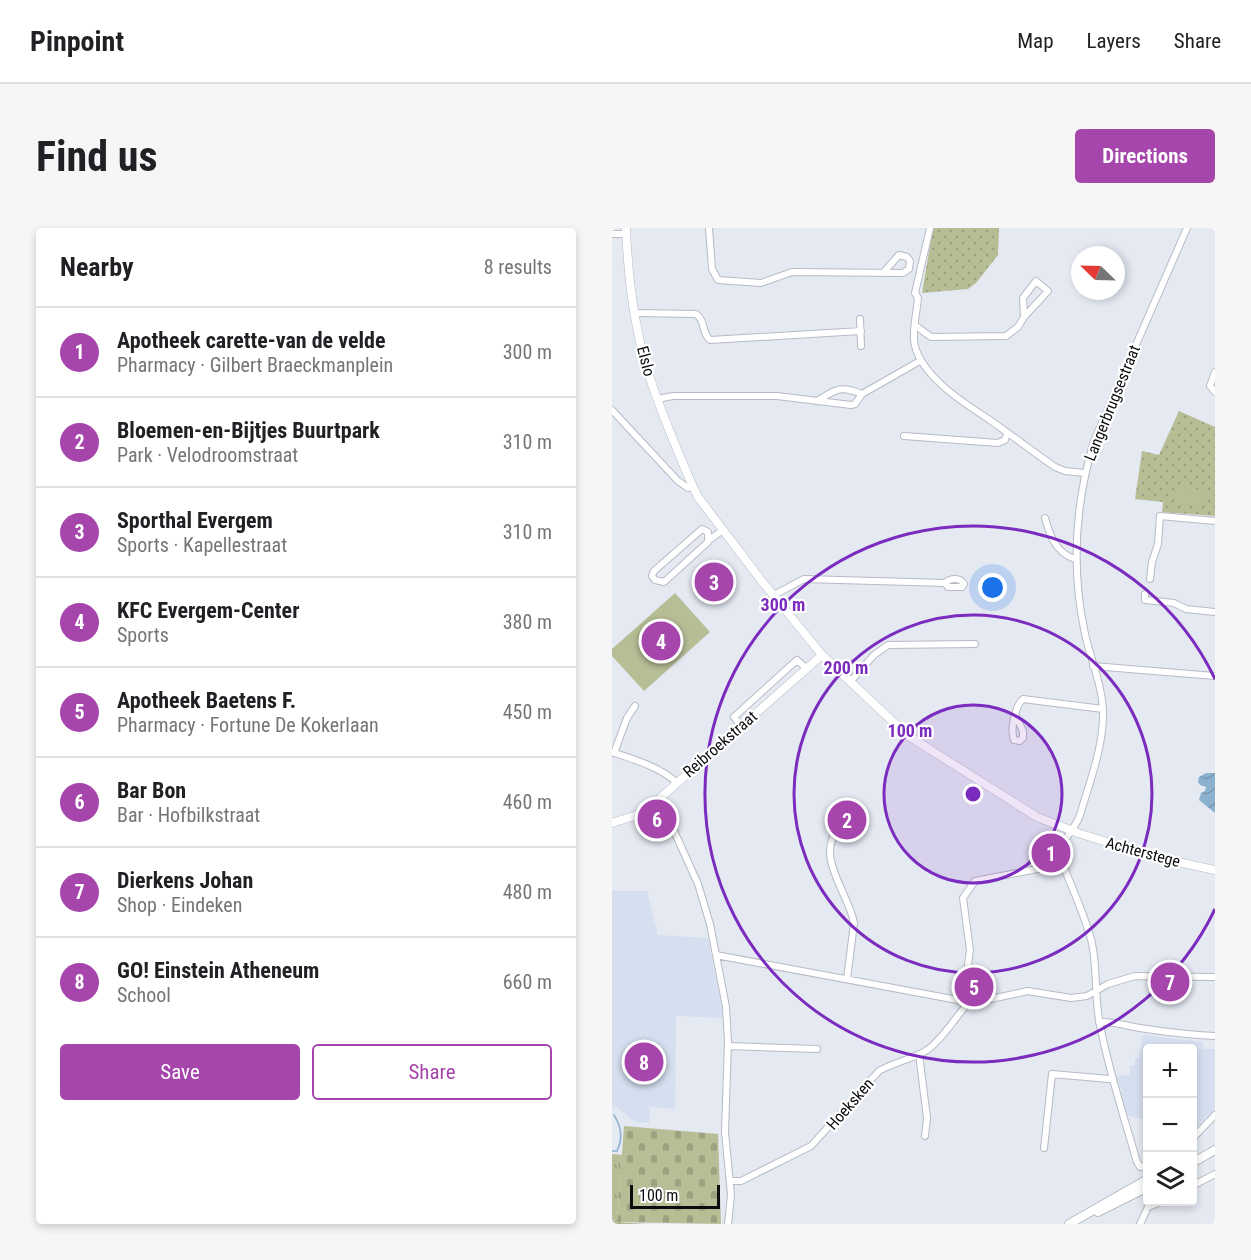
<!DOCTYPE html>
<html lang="en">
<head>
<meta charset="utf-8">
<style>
  :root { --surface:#fff; --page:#f6f6f6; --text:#202124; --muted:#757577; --line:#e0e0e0; --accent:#a645ac }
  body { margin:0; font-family:"Roboto Condensed",sans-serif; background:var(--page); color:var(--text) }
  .controls { position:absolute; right:18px; bottom:18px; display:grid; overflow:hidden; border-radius:6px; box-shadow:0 3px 9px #0003 }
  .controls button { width:54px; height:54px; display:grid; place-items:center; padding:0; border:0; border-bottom:2px solid var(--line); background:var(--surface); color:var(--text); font:30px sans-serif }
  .compass { position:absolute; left:459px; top:18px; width:54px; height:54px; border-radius:50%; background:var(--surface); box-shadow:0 3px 9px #0003; rotate:293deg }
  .scale { position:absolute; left:18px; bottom:15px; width:90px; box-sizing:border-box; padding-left:6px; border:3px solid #0a0c0f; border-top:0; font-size:16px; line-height:21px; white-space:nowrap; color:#0a0c0f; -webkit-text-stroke:4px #fff; paint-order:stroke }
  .you { position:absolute; left:381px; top:360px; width:21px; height:21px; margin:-15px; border:4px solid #fff; border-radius:50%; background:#1a73e8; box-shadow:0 0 0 9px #1a73e833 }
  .badge { display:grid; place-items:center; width:39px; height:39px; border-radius:50%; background:var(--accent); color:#fff; font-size:20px; font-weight:700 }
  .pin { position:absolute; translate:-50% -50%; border:3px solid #fff; box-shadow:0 2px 6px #0006 }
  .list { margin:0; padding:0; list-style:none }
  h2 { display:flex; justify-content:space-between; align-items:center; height:78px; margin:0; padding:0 24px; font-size:26px }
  h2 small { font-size:20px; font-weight:400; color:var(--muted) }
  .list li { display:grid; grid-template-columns:39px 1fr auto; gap:18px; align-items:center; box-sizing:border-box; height:90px; padding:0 24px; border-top:2px solid var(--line) }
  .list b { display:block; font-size:22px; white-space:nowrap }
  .list p { margin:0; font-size:20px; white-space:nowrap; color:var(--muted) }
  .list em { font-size:20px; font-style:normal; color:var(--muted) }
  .actions { display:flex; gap:12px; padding:18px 24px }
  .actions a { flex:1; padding:14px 0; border:2px solid var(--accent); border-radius:6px; text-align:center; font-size:21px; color:var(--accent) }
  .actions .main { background:var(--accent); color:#fff }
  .icon { flex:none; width:33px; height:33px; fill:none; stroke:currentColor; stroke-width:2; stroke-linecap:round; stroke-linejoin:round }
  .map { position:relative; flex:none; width:603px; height:996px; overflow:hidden; border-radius:6px }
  header { display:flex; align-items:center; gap:36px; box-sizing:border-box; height:84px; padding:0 30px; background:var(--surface); border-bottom:2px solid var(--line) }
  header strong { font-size:28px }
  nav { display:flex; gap:33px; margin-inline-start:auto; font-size:21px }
  .intro { display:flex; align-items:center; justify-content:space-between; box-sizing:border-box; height:144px; padding:0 36px }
  h1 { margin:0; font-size:42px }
  .button { padding:15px 27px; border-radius:6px; background:var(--accent); color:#fff; font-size:21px; font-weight:700 }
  main { display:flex; gap:36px; padding:0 36px }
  aside { flex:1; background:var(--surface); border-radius:6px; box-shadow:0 3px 9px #0003 }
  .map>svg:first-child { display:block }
  .built { fill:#d6dfef }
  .grass { fill:url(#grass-tufts) }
  .cemetery { fill:url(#cemetery-stones) }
  .park { fill:url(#park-dots) }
  .pitch { fill:#b7be96 }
  .water { fill:url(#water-waves) }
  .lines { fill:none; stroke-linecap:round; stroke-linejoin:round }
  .stream { stroke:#8cb1cf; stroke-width:1.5 }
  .minor-casing { stroke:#b6bbc4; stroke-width:8 }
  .tertiary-casing { stroke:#b6bbc4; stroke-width:9 }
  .secondary-casing { stroke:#b6bbc4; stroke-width:10 }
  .minor { stroke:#fff; stroke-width:6 }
  .tertiary { stroke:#fff; stroke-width:8 }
  .secondary { stroke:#fff; stroke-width:8 }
  .ring { fill:none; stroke:#7b2cbf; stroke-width:3 }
  .labels { text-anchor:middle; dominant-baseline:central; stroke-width:4.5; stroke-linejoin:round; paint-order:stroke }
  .street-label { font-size:16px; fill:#0a0c0f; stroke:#fff }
  .centre { fill:#7b2cbf; stroke:#fff; stroke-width:3 }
  .ring-label { font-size:18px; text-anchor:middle; font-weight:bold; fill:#7b2cbf; stroke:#fff; stroke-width:4.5; stroke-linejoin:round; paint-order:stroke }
</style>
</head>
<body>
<header>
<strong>Pinpoint</strong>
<nav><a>Map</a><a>Layers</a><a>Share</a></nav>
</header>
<div class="intro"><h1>Find us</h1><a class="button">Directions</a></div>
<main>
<aside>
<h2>Nearby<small>8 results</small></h2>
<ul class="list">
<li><span class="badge">1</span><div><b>Apotheek carette-van de velde</b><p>Pharmacy · Gilbert Braeckmanplein</p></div><em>300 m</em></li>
<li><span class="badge">2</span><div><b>Bloemen-en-Bijtjes Buurtpark</b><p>Park · Velodroomstraat</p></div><em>310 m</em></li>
<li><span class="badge">3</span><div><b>Sporthal Evergem</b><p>Sports · Kapellestraat</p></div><em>310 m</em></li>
<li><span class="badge">4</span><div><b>KFC Evergem-Center</b><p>Sports</p></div><em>380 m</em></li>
<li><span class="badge">5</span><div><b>Apotheek Baetens F.</b><p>Pharmacy · Fortune De Kokerlaan</p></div><em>450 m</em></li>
<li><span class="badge">6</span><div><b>Bar Bon</b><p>Bar · Hofbilkstraat</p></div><em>460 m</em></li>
<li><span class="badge">7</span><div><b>Dierkens Johan</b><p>Shop · Eindeken</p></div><em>480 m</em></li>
<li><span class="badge">8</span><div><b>GO! Einstein Atheneum</b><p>School</p></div><em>660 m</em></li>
</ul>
<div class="actions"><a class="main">Save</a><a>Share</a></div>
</aside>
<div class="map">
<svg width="603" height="996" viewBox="0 0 603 996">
  <defs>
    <pattern id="grass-tufts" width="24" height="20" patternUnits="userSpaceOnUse" patternTransform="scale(1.5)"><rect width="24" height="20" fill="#b7be96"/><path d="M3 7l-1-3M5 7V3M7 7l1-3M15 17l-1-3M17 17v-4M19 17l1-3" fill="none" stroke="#9ca280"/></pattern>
    <pattern id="cemetery-stones" width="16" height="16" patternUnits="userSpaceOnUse" patternTransform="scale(1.5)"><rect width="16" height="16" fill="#b7be96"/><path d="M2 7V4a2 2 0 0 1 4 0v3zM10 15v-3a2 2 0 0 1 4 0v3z" fill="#9ca280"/></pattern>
    <pattern id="park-dots" width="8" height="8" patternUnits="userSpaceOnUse" patternTransform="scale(1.5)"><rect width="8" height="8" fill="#b7be96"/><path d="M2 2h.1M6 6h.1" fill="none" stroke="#9ca280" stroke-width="1.8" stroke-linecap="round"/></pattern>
    <pattern id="water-waves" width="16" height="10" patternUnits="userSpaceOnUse" patternTransform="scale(1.5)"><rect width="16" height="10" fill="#8cb1cf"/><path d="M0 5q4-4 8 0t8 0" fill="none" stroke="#7797b1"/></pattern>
  </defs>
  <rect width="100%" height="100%" fill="#e4e9f2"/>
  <path class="built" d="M0,663H35L46,707L96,710L109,777L111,790L64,788L63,881L38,879L37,895L23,894L3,878L0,881Z
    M531,807L591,814V821H603V881L581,902L580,820H536L535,892L516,888L509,867L510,861L507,860L503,848L518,847V838L523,837V831L527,830Z"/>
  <path class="grass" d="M0,926L10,927L5,994L34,996H0Z"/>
  <path class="cemetery" d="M12,898L106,906L109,996L5,994Z"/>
  <path class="park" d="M321,0H387L386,27L364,55L356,61L310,65Z
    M567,183L603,199V288L550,284L551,274L523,271L530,223L547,227Z"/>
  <path class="pitch" d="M564,259L597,263L595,278L562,275Z
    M63,365L98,404L32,463L0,428V421Z"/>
  <path class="water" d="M594,545H603V585L587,572L589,565L593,563L594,559L588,557L586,554L587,549Z"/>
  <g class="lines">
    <path class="stream" d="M0,923H5C11,911 9,898 2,887"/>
    <defs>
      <path id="minor" d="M97,0L100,41L106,52L149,55L180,44L291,45L297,41L298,33L295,29L287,27L271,45
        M318,0L303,65L306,70C305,83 301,98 302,112C305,145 350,174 375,190C398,206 420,223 443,239L453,243L472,245
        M0,6H14
        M23,85L84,86C94,93 89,104 98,112L249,103
        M248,91L249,118
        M304,98L319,109L394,108L406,99L412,89L436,63L424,53L411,70L412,89
        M603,144L598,158L603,164
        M250,166L306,134
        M45,171L61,168H165L239,177L243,176L250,166C229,157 224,161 205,173
        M0,182L66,253L76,260L81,259
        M292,208L386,215L393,212L395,205
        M433,290C438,308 444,325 463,331
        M90,301L96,304V314L52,354L43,352L40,348L42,343Z
        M97,312L111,302
        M538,351L540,334L546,316L548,288L603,293
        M533,366V372L562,375L574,381L603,384
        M162,367L192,351L333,355L336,359H350L352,356C348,349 338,350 333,355
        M481,438L603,448
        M238,454L262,427L276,417L363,416
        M404,488L411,503V510L408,513L402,512C398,502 403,478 411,471L491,481
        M129,497L122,489L185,432L194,440
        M0,524C21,531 48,539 64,554
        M2,525L15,490L23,478
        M45,573L58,594L86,656L98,696L114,779L116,813L113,904L119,967L116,996
        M229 593a7 7 0 1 1 14 0a7 7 0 1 1-14 0Z
        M229,598C200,626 237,665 242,695L235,751
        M104,727L351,773L354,778
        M351,773L358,722L351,670L363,653L451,636
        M487,794C502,793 514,798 528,800C553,804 578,807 603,808
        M116,818L205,821
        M307,826L315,890L313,908
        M580,911L603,887
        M432,920L440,846L497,851L501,850
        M536,937L528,939L525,934C512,889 497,844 488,797C482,769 486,739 479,711C471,683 459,657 448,630C447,613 463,602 468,587C477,556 490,523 491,490C492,461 479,433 473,406C459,341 463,276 482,213L575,0
        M118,953H129L199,918L267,843C282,834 301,831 315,822C331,811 341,792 354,778L360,775L416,763L459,770L475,768L496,756L523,748L603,749
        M580,958L603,946
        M528,996L536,979L549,974"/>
      <path id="tertiary" d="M14,0C16,49 22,100 37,147C49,185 65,222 81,259L86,269L149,352L210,427L295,507L425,589L466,605L539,628L603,642
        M0,595L22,588L38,579L210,427"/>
      <path id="secondary" d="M580,935L603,922
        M486,984L536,959
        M457,996L536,951"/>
    </defs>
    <use href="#minor" class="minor-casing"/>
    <use href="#tertiary" class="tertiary-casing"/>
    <use href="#secondary" class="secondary-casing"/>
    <use href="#minor" class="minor"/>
    <use href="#tertiary" class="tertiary"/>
    <use href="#secondary" class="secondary"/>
  </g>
  <circle cx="361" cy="566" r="89" fill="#7b2cbf" fill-opacity=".12"/>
  <g class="ring">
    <circle cx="361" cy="566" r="89"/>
    <circle cx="361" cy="566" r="179"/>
    <path d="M603 681A268 268 0 1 1 603 451"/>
  </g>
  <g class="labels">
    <g class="street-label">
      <text transform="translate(34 133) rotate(75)">Elslo</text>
      <text transform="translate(500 175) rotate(-68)">Langerbrugsestraat</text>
      <text transform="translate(108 516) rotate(-41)">Reibroekstraat</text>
      <text transform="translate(531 624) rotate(15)">Achterstege</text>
      <text transform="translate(238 876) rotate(-49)">Hoeksken</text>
    </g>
  </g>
  <circle cx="361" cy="566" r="9" class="centre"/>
  <g class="ring-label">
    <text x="171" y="383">300 m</text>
    <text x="234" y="446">200 m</text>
    <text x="298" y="509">100 m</text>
  </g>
</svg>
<div class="controls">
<button>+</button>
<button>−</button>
<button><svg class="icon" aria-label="layers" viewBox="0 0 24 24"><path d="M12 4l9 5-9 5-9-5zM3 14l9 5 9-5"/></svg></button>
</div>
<svg class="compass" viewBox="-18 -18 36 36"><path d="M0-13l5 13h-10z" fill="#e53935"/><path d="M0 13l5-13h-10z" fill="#757577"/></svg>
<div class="scale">100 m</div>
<div class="you"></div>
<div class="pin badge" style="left:439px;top:625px">1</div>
<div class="pin badge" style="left:235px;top:592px">2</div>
<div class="pin badge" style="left:102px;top:354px">3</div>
<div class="pin badge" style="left:49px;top:413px">4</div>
<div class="pin badge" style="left:362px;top:759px">5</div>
<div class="pin badge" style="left:45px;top:591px">6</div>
<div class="pin badge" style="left:558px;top:754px">7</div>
<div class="pin badge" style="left:32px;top:834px">8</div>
</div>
</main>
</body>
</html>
